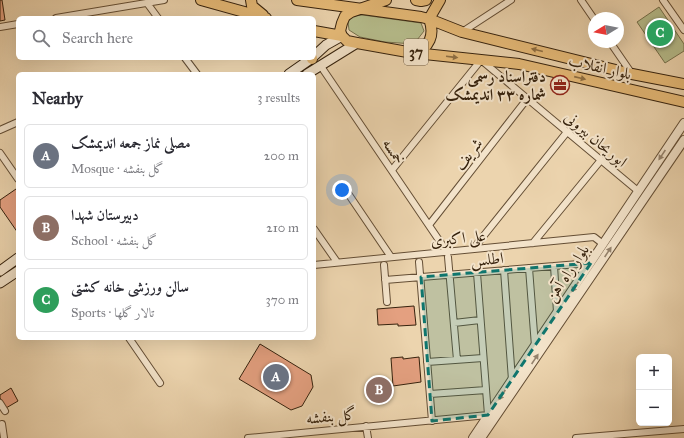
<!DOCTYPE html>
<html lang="en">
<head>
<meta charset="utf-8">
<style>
  :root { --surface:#fff; --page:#f7f7f7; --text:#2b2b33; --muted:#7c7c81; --line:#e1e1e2; --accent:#1a73e8 }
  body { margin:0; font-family:"IM FELL Great Primer",Amiri,serif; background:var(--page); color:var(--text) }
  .controls { position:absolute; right:12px; bottom:12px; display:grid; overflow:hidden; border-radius:6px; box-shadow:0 4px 16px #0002 }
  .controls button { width:36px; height:36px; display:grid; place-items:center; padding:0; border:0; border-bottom:1px solid var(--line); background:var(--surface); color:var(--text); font:20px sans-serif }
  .compass { position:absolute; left:588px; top:12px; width:36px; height:36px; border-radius:50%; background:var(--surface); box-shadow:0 4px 16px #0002; rotate:260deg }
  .you { position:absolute; left:342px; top:190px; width:14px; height:14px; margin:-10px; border:3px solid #fff; border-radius:50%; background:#1a73e8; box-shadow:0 0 0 6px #1a73e833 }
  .badge { display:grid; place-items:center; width:26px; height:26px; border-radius:50%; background:var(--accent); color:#fff; font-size:13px; font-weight:700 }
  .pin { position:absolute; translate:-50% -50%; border:2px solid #fff; box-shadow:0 1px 4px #0006 }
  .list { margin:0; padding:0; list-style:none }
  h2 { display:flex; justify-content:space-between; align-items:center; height:52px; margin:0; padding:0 16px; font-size:17px }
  h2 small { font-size:13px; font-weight:400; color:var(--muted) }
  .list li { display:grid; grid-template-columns:26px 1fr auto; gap:12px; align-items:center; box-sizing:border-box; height:64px; margin:0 8px 8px; padding:0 8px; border:1px solid var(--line); border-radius:6px }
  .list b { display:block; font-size:15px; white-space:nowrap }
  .list p { margin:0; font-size:13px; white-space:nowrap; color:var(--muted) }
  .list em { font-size:13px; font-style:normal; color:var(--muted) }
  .icon { flex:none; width:22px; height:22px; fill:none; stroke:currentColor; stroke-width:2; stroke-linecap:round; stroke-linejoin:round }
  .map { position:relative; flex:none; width:684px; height:438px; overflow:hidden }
  .search { position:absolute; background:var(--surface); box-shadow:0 4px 16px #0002; left:16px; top:16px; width:300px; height:44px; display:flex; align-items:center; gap:10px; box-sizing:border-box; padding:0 14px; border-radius:6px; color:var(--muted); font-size:15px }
  .panel { position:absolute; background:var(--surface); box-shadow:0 4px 16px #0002; left:16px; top:72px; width:300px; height:268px; border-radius:6px }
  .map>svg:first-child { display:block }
  .green { fill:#b6bd8c; stroke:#76704c }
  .building { fill:#e4a080; stroke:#36220d }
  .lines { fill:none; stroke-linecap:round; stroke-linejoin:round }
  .minor-casing { stroke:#644e35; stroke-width:8 }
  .tertiary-casing { stroke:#644e35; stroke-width:10 }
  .secondary-casing { stroke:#36220d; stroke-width:11 }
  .primary-casing { stroke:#36220d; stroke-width:12 }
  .minor { stroke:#f3e3ca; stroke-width:6 }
  .tertiary { stroke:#f3e3ca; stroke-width:8 }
  .secondary { stroke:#f3e3ca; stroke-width:9 }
  .primary { stroke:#e6ba77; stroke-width:10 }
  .oneway { fill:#8e6e42 }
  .oneway2 { fill:#94826c }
  .marked { fill:#0f766e; fill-opacity:0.2; stroke:#0f766e; stroke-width:3; stroke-dasharray:8 5; stroke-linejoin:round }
  .labels { text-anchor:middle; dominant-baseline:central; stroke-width:4; stroke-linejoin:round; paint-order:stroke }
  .shield { fill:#f3e3ca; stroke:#6f5c46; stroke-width:1 }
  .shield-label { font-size:15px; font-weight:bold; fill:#36220d }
  .street-label { font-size:16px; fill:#36220d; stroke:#f3e3ca }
  .poi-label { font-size:16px; font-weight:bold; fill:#36220d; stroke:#f3e3ca; text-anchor:end }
</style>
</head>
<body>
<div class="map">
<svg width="684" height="438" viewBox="0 0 684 438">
  <rect width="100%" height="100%" fill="#ecd4ae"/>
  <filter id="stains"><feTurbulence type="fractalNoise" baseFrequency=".005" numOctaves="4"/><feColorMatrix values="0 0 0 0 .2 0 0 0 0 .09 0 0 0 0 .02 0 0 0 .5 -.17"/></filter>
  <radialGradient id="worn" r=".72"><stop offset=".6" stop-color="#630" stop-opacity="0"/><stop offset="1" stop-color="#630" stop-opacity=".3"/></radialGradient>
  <path class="green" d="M659,7L684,44V51L665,63L637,22Z
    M363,15L421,23L424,31L414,44L385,42L360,37L349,30L348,22L353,16Z"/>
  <path class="building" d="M0,0H2L5,20L0,21Z
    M16,189L18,192V233L0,207V200Z
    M414,306L416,325L398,326V324L378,325L377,309Z
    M260,344L311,375L313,387L302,406L291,410L239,379Z
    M403,357V359L419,357L421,382L393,386L391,358Z
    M11,388L18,401L6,408L0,398V395Z"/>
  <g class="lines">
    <defs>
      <path id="minor" d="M581,0L594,19
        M663,0L684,30
        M147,3L158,18
        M56,18L164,0
        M0,27L18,24
        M462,32L511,0
        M610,42L632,74
        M185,58L197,74
        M320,65L447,252
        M0,130L18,122
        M0,153L18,179
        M392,170L481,60L638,191
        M345,189L391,257
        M429,225L527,99
        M314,229L337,262
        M533,243L601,160
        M473,249L567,132
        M448,257L457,360
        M419,262L432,421
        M314,265L594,237L603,244
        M384,265L387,302
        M554,266L557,312
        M529,268L535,346
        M504,270L512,380
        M385,280L591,263
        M454,323L480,320
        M129,338L160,383
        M427,362L483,358
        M430,394L486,390
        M0,403L5,411
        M2,424L4,438
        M366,426L368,438
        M248,438L488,415L477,273
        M576,438L684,429"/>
      <path id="tertiary" d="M473,438L684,123
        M481,438L684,140"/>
      <path id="secondary" d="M314,56L326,45L342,36
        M289,74L312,58
        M307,74L357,43
        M0,271L18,258
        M0,283L18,271"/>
      <path id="primary" d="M201,0L266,18
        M251,0L252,6L263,15
        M297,0L421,17L429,19C435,34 430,49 413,53L357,43L347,41L342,36L340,31L342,23L345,16L351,12L386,0
        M416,0L421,1L426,0
        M440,0L429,19L462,32L632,74L684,84
        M314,31L342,36
        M415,53L519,64L684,102
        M312,59V58"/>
    </defs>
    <use href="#minor" class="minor-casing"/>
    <use href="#tertiary" class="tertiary-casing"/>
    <use href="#secondary" class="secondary-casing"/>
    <use href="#primary" class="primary-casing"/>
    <use href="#minor" class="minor"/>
    <use href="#tertiary" class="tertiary"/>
    <use href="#secondary" class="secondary"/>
    <use href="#primary" class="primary"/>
  </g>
  <defs><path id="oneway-solid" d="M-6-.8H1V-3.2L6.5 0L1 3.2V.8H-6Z"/></defs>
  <g class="oneway">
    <use href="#oneway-solid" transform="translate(537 50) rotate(-166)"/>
    <use href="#oneway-solid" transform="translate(452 57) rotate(7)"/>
    <use href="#oneway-solid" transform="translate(580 78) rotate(13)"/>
  </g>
  <g class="oneway2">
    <use href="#oneway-solid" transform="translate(662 155) rotate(124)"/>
    <use href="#oneway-solid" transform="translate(608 252) rotate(-56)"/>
    <use href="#oneway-solid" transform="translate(575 287) rotate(124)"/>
    <use href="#oneway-solid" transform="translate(535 359) rotate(-56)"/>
    <use href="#oneway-solid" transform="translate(502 395) rotate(124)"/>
  </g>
  <path class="marked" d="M591,263L488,415L432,421L421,277Z"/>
  <defs>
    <symbol id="office-ring" viewBox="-11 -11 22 22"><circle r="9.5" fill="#f3e3ca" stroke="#8f2418" stroke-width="1.5"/><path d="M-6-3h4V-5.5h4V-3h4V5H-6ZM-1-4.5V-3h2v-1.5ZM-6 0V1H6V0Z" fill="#8f2418"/></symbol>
  </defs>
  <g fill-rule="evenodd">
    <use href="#office-ring" x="549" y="74" width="22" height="22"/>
  </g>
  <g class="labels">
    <rect class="shield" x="404" y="39" width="24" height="26" rx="3"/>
    <g class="shield-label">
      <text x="416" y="52">37</text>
    </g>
    <g class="street-label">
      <text transform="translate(600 67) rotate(13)">بلوار انقلاب</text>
      <text transform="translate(596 139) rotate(40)">ابوریحان بیرونی</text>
      <text transform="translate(394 151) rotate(56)">خمسه</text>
      <text transform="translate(468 154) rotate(-52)">شریف</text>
      <text transform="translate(458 238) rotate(-6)">علی اکبری</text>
      <text transform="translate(487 259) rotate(-5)">اطلس</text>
      <text transform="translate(567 273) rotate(-56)">بلوار راه آهن</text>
      <text transform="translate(331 416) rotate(-5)">گل بنفشه</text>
    </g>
    <g class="poi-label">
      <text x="546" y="76">دفتراسناد رسمی<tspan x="546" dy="18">شماره ۳۳ اندیمشک</tspan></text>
    </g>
  </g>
  <rect width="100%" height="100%" filter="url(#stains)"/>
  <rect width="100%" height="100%" fill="url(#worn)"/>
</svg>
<div class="controls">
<button>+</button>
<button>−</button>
</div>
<svg class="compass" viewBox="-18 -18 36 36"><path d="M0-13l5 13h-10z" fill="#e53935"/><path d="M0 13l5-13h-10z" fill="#7c7c81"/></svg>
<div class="you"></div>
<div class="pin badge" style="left:276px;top:377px;background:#6b7280">A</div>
<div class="pin badge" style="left:379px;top:390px;background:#8d6e63">B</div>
<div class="pin badge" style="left:660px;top:33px;background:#2e9e5b">C</div>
<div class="search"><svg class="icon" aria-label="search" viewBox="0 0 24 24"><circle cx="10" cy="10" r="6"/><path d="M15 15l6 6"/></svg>Search here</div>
<section class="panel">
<h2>Nearby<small>3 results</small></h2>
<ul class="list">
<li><span class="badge" style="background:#6b7280">A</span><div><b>مصلی نماز جمعه اندیمشک</b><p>Mosque · گل بنفشه</p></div><em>200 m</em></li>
<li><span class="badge" style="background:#8d6e63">B</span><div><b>دبیرستان شهدا</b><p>School · گل بنفشه</p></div><em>210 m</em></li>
<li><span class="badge" style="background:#2e9e5b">C</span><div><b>سالن ورزشی خانه کشتی</b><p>Sports · تالار گلها</p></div><em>370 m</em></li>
</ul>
</section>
</div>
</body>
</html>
